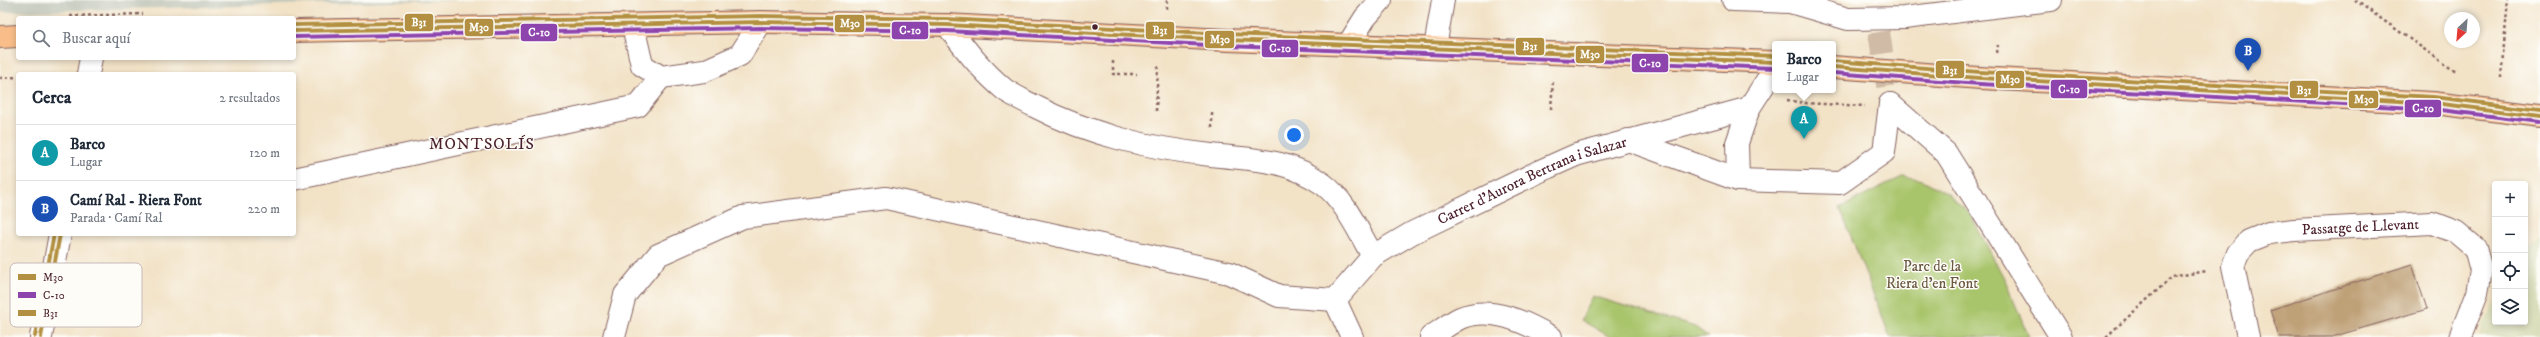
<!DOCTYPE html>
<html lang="es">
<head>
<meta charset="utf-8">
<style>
  :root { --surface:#fff; --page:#f6f6f7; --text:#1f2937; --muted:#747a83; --line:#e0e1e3; --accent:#7c3aed }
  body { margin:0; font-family:"IM FELL DW Pica",serif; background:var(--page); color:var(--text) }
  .controls { position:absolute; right:12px; bottom:12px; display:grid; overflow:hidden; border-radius:4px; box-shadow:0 2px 6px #0003 }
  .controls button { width:36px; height:36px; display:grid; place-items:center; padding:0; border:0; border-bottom:1px solid var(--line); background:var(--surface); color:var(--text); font:20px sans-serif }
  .compass { position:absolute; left:2444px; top:12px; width:36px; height:36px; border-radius:50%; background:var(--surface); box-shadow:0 2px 6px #0003; rotate:206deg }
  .you { position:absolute; left:1294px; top:135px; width:14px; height:14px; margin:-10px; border:3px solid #fff; border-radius:50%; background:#1a73e8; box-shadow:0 0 0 6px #1a73e833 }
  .badge { display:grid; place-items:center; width:26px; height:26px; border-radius:50%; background:var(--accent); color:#fff; font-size:13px; font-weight:700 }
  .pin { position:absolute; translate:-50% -33px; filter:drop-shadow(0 1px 2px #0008) }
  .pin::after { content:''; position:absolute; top:21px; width:14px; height:12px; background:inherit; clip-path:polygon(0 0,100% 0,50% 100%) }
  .popup { position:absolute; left:1772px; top:41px; width:64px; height:52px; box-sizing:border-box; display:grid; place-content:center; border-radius:4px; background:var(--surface); filter:drop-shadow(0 1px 3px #0005); font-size:13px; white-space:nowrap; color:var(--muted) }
  .popup b { font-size:15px; color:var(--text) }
  .popup::after { content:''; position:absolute; left:50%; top:100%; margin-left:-8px; border:8px solid transparent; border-top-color:var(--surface) }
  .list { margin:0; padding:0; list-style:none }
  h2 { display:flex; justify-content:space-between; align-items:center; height:52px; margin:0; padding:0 16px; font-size:17px }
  h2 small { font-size:13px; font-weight:400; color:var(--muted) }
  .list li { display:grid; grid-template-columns:26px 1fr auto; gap:12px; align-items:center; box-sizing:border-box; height:56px; padding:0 16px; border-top:1px solid var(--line) }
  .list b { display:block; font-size:15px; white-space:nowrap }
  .list p { margin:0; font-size:13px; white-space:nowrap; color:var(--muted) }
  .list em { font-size:13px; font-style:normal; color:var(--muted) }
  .icon { flex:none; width:22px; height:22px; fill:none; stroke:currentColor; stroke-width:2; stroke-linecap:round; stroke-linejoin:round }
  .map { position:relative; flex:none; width:2540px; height:337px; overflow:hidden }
  .search { position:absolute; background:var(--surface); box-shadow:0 2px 6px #0003; left:16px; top:16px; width:280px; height:44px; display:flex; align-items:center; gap:10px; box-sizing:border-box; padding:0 14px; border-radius:4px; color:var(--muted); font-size:15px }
  .panel { position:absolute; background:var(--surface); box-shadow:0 2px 6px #0003; left:16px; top:72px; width:280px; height:164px; border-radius:4px }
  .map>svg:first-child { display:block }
  .built { fill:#dbdebc }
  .industrial { fill:#c1c6b9 }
  .green { fill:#a9c56c; stroke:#7a724c }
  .building { fill:#bfa178 }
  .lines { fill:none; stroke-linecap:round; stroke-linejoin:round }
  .minor-tunnel { stroke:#d0bba7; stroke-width:22; stroke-dasharray:22 11; stroke-linecap:butt }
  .minor-casing { stroke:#856361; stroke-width:24 }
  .primary-casing { stroke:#856361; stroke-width:24 }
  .path { stroke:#856361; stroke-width:2.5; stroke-dasharray:3 3; stroke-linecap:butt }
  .minor { stroke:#fff; stroke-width:22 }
  .primary { stroke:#f8bd89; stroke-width:22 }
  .bus-1-casing { stroke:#fdfcf7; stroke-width:7 }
  .bus-2-casing { stroke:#fdfcf7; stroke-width:7 }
  .bus-3-casing { stroke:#fdfcf7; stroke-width:7 }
  .bus-1 { stroke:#b39041; stroke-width:4 }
  .bus-2 { stroke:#8e44ad; stroke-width:4 }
  .bus-3 { stroke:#b39041; stroke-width:4 }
  .bus-dot { fill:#4a1f2b; stroke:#fdfcf7; stroke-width:1.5 }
  .labels { text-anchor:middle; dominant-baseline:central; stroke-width:3; stroke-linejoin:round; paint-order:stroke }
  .street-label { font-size:15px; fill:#4a1f2b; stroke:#fdfcf7 }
  .park-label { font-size:15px; fill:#6b5942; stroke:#fdfcf7 }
  .neighbourhood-label { font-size:16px; letter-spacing:1px; fill:#4a1f2b; stroke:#fdfcf7 }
  .key { fill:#fdfcf7; stroke:#c7baba; stroke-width:1 }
  .key-label { font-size:11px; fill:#4a1f2b }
  .line-badge { stroke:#fdfcf7; stroke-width:1.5 }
  .badge-label { font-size:11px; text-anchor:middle; font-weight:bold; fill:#fff }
</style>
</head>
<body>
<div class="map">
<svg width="2540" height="337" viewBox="0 0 2540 337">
  <rect width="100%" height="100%" fill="#fdfcf7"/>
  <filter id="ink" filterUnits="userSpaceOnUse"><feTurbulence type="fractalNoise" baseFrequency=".025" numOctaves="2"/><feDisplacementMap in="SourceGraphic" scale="8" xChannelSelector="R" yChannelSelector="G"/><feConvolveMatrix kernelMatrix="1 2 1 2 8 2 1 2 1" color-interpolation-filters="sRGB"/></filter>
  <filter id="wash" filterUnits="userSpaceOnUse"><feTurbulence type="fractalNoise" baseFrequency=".012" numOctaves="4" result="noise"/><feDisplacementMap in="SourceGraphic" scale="16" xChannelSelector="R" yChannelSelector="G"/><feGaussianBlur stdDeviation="0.9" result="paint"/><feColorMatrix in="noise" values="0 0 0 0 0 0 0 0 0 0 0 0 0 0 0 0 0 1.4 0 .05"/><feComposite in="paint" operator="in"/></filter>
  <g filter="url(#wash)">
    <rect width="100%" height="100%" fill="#f2e2c6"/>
    <path class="built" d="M2540,240V337H2479L2482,325L2495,302V322H2525V253Z"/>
    <path class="industrial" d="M0,0H474L0,12Z"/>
    <path class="green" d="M1904,176L1923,180L1948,194L1970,214L2005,280L2029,337H1890L1840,208Z
      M1592,296L1695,327L1709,337H1610L1581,320Z"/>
    <g id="blocks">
      <path class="building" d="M2412,264L2427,309L2332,337H2279L2270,310Z"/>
    </g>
  </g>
  <g filter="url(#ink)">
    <use href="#blocks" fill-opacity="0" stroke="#856361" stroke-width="1"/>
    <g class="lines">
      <path class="minor-tunnel" d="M1879,32L1890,104"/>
      <defs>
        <g id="minor">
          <path d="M1733,0L1790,2L1848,19L1904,18L2051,0"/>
          <path d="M947,25C965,49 982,71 1005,90C1014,96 1025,101 1034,106C1090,135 1149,148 1211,155C1253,160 1286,158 1323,184C1345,200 1359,233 1373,256"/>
          <path d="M633,26L642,65L661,77L704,71L740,55L761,22"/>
          <path d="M1348,45L1365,18L1381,0"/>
          <path d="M1435,48L1443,0"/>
          <path d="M88,74L91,58"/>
          <path d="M1890,104L1946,153L2061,337"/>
          <path d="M1628,140L1738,180L1840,183L1884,152L1890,104"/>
          <path d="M294,179L638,106L661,77"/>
          <path d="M1738,180L1737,143L1749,108"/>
          <path id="s1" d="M1335,300L1373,256L1412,233L1540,171L1576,155L1749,108L1775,68"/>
          <path d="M1335,300L1352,337"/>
          <path d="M41,337L60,234"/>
          <path d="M614,337L625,295L658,255L743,217L886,198L1229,273L1279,296L1335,300"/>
          <path d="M1431,337C1440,331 1450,323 1460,318C1490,305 1525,322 1551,337"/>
          <path id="s2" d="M2248,337L2233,266L2238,253L2249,241L2269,233L2294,230L2432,223L2456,232L2475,248L2481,270L2477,293L2460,337"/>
        </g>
        <path id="primary" d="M294,31L761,22L947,25L1227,40L1775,62
          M0,37L18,36
          M1833,67L1980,78L2434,103L2540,116"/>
      </defs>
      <use href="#minor" class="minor-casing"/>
      <use href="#primary" class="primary-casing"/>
      <path class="path" d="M1167,0V11
        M2355,0L2456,72
        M70,16L143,14
        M1997,53L1998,45
        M1113,61V74H1137
        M0,78L18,77
        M2501,78L2508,0
        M1787,100L1803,103L1865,106
        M1551,109L1553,80
        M1156,111L1158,63
        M1212,128V113
        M2106,337L2172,277L2207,271"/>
      <use href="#minor" class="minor"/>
      <use href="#primary" class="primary"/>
      <defs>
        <path id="bus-1" d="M294,31L761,22L947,25L1227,40L1775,62
          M1833,67L1980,78L2434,103L2540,116
          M41,337L60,234"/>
        <path id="bus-2" d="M294,37L761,28L947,31L1227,46L1775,68
          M1833,73L1980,84L2433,109L2539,122"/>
        <path id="bus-3" d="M294,25L761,16L947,19L1227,34L1775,56
          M1833,61L1980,72L2434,97L2540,110
          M35,336L54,234"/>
      </defs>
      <use href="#bus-1" class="bus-1-casing"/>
      <use href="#bus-2" class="bus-2-casing"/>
      <use href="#bus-3" class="bus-3-casing"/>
      <use href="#bus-1" class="bus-1"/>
      <use href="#bus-2" class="bus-2"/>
      <use href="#bus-3" class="bus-3"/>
    </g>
  </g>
  <circle class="bus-dot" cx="1095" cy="27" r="3.5"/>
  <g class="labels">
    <g class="street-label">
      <text stroke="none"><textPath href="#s1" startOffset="235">Carrer d'Aurora Bertrana i Salazar</textPath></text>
      <text stroke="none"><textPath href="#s2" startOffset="216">Passatge de Llevant</textPath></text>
    </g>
    <g class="park-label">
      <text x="1932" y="266">Parc de la<tspan x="1932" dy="17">Riera d'en Font</tspan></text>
    </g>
    <g class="neighbourhood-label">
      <text x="482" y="144">MONTSOLÍS</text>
    </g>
  </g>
  <rect x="10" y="263" width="132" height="64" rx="6" class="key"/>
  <rect x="18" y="274" width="18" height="6" fill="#b39041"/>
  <rect x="18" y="292" width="18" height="6" fill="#8e44ad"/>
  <rect x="18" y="310" width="18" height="6" fill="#b39041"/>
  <g class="key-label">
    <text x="43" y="281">M30</text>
    <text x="43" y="299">C-10</text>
    <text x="43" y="317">B31</text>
  </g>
  <g class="line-badge">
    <rect x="404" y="13" width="30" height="19" rx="4" fill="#b39041"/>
    <rect x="834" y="14" width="31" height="19" rx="4" fill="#b39041"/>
    <rect x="464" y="18" width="30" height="19" rx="4" fill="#b39041"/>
    <rect x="891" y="21" width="38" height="19" rx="4" fill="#8e44ad"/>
    <rect x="1145" y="21" width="30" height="19" rx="4" fill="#b39041"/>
    <rect x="520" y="23" width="38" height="19" rx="4" fill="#8e44ad"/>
    <rect x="1204" y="30" width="31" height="19" rx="4" fill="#b39041"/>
    <rect x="1515" y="37" width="30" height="19" rx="4" fill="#b39041"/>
    <rect x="1261" y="39" width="38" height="19" rx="4" fill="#8e44ad"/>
    <rect x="1575" y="45" width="30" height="19" rx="4" fill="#b39041"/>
    <rect x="1631" y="53" width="38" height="20" rx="4" fill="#8e44ad"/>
    <rect x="1935" y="60" width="30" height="19" rx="4" fill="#b39041"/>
    <rect x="1995" y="70" width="30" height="19" rx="4" fill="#b39041"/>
    <rect x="2050" y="79" width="38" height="20" rx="4" fill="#8e44ad"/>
    <rect x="2289" y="80" width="30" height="19" rx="4" fill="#b39041"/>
    <rect x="2348" y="90" width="31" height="19" rx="4" fill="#b39041"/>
    <rect x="2404" y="99" width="38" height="19" rx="4" fill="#8e44ad"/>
  </g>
  <g class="badge-label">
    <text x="419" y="26">B31</text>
    <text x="850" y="27">M30</text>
    <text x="479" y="31">M30</text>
    <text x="910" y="34">C-10</text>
    <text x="1160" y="34">B31</text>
    <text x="539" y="36">C-10</text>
    <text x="1220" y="43">M30</text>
    <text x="1530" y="50">B31</text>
    <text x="1280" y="52">C-10</text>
    <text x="1590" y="58">M30</text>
    <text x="1650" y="67">C-10</text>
    <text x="1950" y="74">B31</text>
    <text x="2010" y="83">M30</text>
    <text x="2069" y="93">C-10</text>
    <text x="2304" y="94">B31</text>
    <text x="2364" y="103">M30</text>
    <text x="2423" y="112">C-10</text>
  </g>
</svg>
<div class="controls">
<button>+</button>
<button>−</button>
<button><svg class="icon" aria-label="locate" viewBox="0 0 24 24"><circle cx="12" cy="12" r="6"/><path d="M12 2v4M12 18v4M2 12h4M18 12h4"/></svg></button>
<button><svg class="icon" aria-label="layers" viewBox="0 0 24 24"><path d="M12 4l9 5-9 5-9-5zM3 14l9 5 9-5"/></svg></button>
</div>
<svg class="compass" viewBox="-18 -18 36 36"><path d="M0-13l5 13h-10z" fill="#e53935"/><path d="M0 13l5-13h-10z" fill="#747a83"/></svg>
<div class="you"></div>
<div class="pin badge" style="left:1804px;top:139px;background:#0f9aa8">A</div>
<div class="popup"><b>Barco</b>Lugar</div>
<div class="pin badge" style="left:2248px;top:71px;background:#1a4fb4">B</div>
<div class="search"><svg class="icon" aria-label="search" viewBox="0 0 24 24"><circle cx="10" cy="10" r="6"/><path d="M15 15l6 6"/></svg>Buscar aquí</div>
<section class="panel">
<h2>Cerca<small>2 resultados</small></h2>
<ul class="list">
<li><span class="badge" style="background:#0f9aa8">A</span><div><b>Barco</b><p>Lugar</p></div><em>120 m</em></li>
<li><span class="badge" style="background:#1a4fb4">B</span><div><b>Camí Ral - Riera Font</b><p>Parada · Camí Ral</p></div><em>220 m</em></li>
</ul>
</section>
</div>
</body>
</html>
